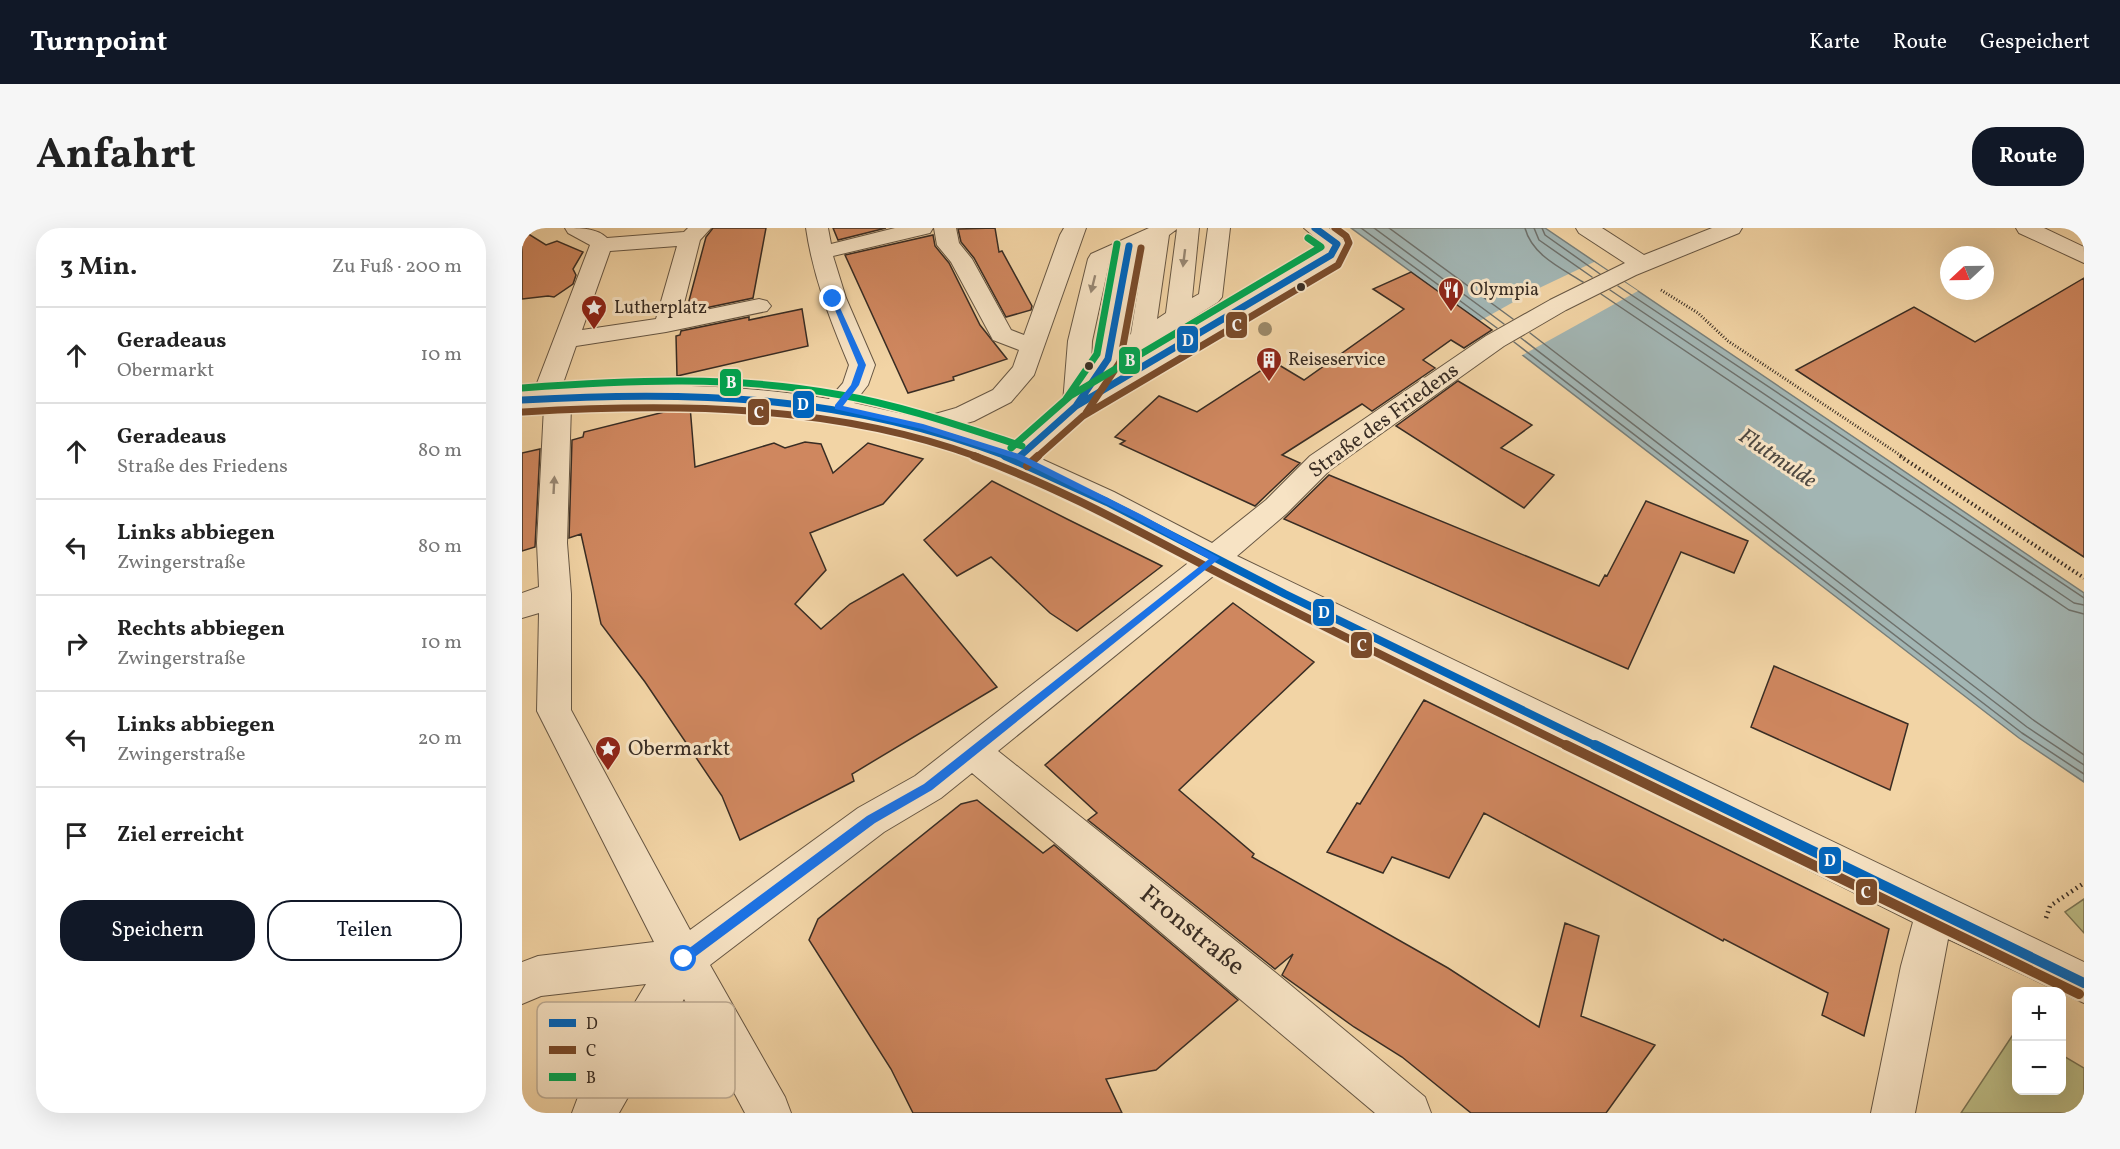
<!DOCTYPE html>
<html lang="de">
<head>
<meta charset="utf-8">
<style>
  :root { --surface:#fff; --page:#f6f6f6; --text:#222; --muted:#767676; --line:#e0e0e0; --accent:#111827 }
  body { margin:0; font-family:Vollkorn,serif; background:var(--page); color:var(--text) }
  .controls { position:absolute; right:18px; bottom:18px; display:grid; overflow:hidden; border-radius:12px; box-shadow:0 6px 24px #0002 }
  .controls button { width:54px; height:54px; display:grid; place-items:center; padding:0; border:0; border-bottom:2px solid var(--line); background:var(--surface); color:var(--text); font:30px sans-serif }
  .compass { position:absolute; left:1418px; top:18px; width:54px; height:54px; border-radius:50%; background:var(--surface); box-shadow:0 6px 24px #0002; rotate:248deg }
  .stop { position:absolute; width:18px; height:18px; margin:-14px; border:4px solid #1a73e8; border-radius:50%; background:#fff }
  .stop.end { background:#1a73e8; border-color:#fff; box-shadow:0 2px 6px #0008 }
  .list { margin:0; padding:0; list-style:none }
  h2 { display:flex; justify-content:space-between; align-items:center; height:78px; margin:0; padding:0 24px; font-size:26px }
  h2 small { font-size:20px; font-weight:400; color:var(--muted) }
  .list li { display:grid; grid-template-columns:39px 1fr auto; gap:18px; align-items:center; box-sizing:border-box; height:96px; padding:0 24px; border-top:2px solid var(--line) }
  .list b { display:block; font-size:22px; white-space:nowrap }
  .list p { margin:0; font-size:20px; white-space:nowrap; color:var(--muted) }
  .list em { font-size:20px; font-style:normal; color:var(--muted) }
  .actions { display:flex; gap:12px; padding:18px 24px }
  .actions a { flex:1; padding:14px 0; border:2px solid var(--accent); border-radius:24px; text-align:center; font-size:21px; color:var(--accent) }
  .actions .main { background:var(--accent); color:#fff }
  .icon { flex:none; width:33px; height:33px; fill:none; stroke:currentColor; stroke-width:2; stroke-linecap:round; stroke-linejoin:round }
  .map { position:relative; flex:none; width:1562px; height:885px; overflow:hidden; border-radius:24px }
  header { display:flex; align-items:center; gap:36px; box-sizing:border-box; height:84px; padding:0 30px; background:var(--accent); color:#fff }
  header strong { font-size:28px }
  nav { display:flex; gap:33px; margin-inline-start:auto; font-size:21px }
  .intro { display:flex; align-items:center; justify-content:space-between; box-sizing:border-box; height:144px; padding:0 36px }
  h1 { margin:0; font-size:42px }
  .button { padding:15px 27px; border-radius:24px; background:var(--accent); color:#fff; font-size:21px; font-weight:700 }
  main { display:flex; gap:36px; padding:0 36px }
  aside { flex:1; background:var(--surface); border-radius:24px; box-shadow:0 6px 24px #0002 }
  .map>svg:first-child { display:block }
  .green { fill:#bcbc85; stroke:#7a7454; stroke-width:1.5 }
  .water { fill:#a2b5b3; stroke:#787f7a; stroke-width:1.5 }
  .pier { fill:#f2d4a5 }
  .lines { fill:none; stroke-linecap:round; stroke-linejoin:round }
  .shore { stroke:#6e716c; stroke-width:1.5 }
  .building { fill:#cf875f; stroke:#392d24; stroke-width:1.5 }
  .minor-casing { stroke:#675744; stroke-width:2 }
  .path-far2 { stroke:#392d24; stroke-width:3; stroke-dasharray:1 2; stroke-linecap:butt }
  .path-far1 { stroke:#392d24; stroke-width:4; stroke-dasharray:1.5 3; stroke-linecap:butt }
  .path { stroke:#392d24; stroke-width:4.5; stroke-dasharray:1.5 4; stroke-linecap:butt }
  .minor { fill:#f7e3c4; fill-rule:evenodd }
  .bus-1-far2-casing { stroke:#f7e3c4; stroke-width:10 }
  .bus-1-far1-casing { stroke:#f7e3c4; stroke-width:13 }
  .bus-1-casing { stroke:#f7e3c4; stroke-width:15 }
  .bus-2-far2-casing { stroke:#f7e3c4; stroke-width:10 }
  .bus-2-far1-casing { stroke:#f7e3c4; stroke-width:13 }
  .bus-2-casing { stroke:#f7e3c4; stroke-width:15 }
  .bus-3-casing { stroke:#f7e3c4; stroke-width:10 }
  .bus-1-far2 { stroke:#0065bd; stroke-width:7 }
  .bus-1-far1 { stroke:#0065bd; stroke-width:8 }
  .bus-1 { stroke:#0065bd; stroke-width:10 }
  .bus-2-far2 { stroke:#7a4b2a; stroke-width:7 }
  .bus-2-far1 { stroke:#7a4b2a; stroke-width:8 }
  .bus-2 { stroke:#7a4b2a; stroke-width:10 }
  .bus-3 { stroke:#00a651; stroke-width:7 }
  .tree { fill:#9b8868 }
  .oneway { fill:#988874 }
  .route { fill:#1a73e8 }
  .bus-dot { fill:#392d24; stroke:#f7e3c4; stroke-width:2 }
  .labels { text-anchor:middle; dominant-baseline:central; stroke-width:6; stroke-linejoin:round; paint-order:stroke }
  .far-poi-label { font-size:18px; fill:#392d24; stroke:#f7e3c4; text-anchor:start }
  .street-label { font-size:21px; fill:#392d24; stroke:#f7e3c4 }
  .poi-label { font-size:21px; fill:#392d24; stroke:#f7e3c4; text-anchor:start }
  .water-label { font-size:22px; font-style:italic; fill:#4e4841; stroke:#f7e3c4 }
  .near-street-label { font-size:26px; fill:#392d24; stroke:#f7e3c4 }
  .key { fill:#f7e3c4; stroke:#beac94; stroke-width:1.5 }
  .key-label { font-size:16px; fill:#392d24 }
  .line-badge { stroke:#f7e3c4; stroke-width:2 }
  .badge-label { font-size:16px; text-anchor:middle; font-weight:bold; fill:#fff }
</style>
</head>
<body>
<header>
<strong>Turnpoint</strong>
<nav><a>Karte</a><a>Route</a><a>Gespeichert</a></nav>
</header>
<div class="intro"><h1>Anfahrt</h1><a class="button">Route</a></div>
<main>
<aside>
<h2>3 Min.<small>Zu Fuß · 200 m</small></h2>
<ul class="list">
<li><svg class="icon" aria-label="ahead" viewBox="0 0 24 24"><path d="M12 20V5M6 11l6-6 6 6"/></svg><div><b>Geradeaus</b><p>Obermarkt</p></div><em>10 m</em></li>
<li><svg class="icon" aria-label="ahead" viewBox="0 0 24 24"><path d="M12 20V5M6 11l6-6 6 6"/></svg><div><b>Geradeaus</b><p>Straße des Friedens</p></div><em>80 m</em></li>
<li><svg class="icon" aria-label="left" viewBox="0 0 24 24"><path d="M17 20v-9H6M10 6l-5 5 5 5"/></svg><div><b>Links abbiegen</b><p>Zwingerstraße</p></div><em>80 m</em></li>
<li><svg class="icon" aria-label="right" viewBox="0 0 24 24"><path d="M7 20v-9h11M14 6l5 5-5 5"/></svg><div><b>Rechts abbiegen</b><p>Zwingerstraße</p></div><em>10 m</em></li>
<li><svg class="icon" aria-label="left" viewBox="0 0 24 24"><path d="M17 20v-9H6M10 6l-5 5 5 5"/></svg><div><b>Links abbiegen</b><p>Zwingerstraße</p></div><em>20 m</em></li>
<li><svg class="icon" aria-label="arrive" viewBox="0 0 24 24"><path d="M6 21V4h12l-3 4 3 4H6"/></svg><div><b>Ziel erreicht</b></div></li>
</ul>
<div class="actions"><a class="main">Speichern</a><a>Teilen</a></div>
</aside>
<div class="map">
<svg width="1562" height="885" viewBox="0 0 1562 885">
  <rect width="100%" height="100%" fill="#f2d4a5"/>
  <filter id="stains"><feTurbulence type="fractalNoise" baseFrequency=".00333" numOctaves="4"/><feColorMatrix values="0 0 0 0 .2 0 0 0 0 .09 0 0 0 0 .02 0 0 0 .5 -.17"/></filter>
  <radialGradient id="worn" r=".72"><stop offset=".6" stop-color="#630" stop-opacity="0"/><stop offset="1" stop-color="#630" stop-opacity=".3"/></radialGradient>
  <path class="green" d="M1562,671V705L1543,684Z
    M1494,802V862H1540V827L1562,840V885H1439Z"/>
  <path class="water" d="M829,0H1023L1562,365V554L1497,510L955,92Z"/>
  <path class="pier" d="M1072,34L1116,63L997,129L954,95L1013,62Z"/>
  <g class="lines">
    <path class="shore" d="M839,0L975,100
      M852,0L982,96
      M867,0L991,91
      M1003,0C1010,27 1039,40 1061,54
      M1012,0L1017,12L1070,49
      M1020,0L1023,7L1078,46
      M1096,58L1562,370
      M1088,62L1552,375L1562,377
      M1079,66L1547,382L1562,386
      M1008,105L1510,491L1562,527
      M999,110L1505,499L1562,537
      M992,114L1500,505L1562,546"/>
  </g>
  <path class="building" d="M191,0H244L231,70L164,84L184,9Z
    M311,0H364L316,12Z
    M473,0L477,24L480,23L510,78L509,82L484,89L452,30L439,14L436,1Z
    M0,2L24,17L35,13L61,24L51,41L54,47L51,56L32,69L26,68L0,71Z
    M411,7L413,18L427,35L458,97L485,131L431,149L432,152L386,165L323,27Z
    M889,44L970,102L942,120L929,112L901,132L913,140L850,183L840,176L760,227L778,235L733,278L598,216L603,213L593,209L637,168L675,184L752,134L782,152L882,81L851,61Z
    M1562,50V329L1274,142L1392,79L1453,114Z
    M280,81L286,118L155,148L154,108L158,107L159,103L227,89V92Z
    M936,153L1010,197L979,220L1032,247L1002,280L874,198Z
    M166,178H168L173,239L252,215L263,220L283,214L299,216L311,245L346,215L401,231L361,276L288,305L304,342L273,376L299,401L328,376L381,346L475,459L330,546L332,553L218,612L200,568L123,454L79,396L59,306L47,310L50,212L61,209L62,204Z
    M18,221L13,319L0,323V225Z
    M807,247L1077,358L1083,347L1085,348L1124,273L1226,313L1212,345L1159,324L1106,441L762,291Z
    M470,253L547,292L640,338L555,403L528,385L469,329L435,348L402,312Z
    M711,375L792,434L657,562L732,626L730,629L926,740L1017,799L1043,695L1077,708L1059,788L1133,817L1084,885H949L880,829L832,799L760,747L771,726L753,741L566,592L575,585L523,537Z
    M1252,438L1386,496L1368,562L1229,499Z
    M902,472L1367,701L1342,808L1300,787L1306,765L1202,711L1201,713L962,585L927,650L870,629L861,645L805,624L835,575L838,576Z
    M455,572L521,625L532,617L716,772L634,842L584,851L600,885H391L369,841L287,712L296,691L439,576Z"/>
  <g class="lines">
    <defs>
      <path id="minor" d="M43,0C58,0 75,0 85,10L162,4L166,0H189L178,12L159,87L237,71L245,73L249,78L245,83L144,104L54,118L39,161C127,155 219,156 307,171L321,155L327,137C308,92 291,48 284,0H306L309,16L373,0H411L408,5L311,28L324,70L353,137L346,157L332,175L399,190L434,180L471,162L491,139L497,122L471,112L429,34L415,17L412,0H434L437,15L450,31L489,102L502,107L538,7L542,0H564L512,147L489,174L452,193L431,199L491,219L541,175L546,113L566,31L569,26L627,0H677L670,70L677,66L686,0H708L700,69L696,74L595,137L588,146L800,23L803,18L782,0H807L826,16L817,32L563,184L515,229L592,264L690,315L744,272L788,228L964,108L1028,72L1103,35L1057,5L1054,0H1080L1122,27L1190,0H1220L1217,5L1114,47L1044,82L982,118L808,242L764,286L715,328L1562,734V775L1426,711L1393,885H1349L1379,738L1391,694L695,345L476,523L754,745L903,869L909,885H853L450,545L419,570L362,604L188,737L263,869L269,885H223L162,771L97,885H50L56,869L124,756L19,768L0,776V734L16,728L132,714L15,483L17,385L0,390V365L17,359L15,315L22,179L0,181V163H12L68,17L46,5ZM655,1L644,85L635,91L647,7ZM155,18L134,91L60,102L88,23ZM623,18L609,106L602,110L618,21ZM593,32L574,131L569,137L570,113L587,35ZM150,175C246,179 345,187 437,219C518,248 594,291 670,332L393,548L336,580L168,702L49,482V366L45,315L49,177Z
        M1494,0H1522L1562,19V35L1497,5Z"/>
    </defs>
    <use href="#minor" class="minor-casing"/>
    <path class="path-far2" d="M1139,62L1176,85L1206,113L1381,229"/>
    <path class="path-far1" d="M1378,228L1562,350"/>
    <path class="path" d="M1524,690L1528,678L1562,655"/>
    <use href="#minor" class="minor"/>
    <defs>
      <path id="bus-1-far2" d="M0,172C172,162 325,167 487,229
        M554,178L586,131L607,18
        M497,229L554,178L809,27L815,16L793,0"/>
      <path id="bus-1-far1" d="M483,228L585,274L763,366L1076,519"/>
      <path id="bus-1" d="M1073,517L1562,755"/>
      <path id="bus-2-far2" d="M1,184C153,175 312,176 456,229
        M564,185L598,134L619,20
        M515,229L561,188L816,37L827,15L824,8L813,0"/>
      <path id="bus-2-far1" d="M452,228C545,262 630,311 718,356C827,412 937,465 1047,519
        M505,238L516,228"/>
      <path id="bus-2" d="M1044,517L1557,766"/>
      <path id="bus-3" d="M0,160C107,152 214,147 319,167C381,178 441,199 500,218
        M544,171L575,126L595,16
        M489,220L548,168L799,19L786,10"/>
    </defs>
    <use href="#bus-1-far2" class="bus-1-far2-casing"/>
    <use href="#bus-1-far1" class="bus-1-far1-casing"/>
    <use href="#bus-1" class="bus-1-casing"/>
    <use href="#bus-2-far2" class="bus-2-far2-casing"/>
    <use href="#bus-2-far1" class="bus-2-far1-casing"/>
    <use href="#bus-2" class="bus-2-casing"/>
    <use href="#bus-3" class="bus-3-casing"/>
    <use href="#bus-1-far2" class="bus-1-far2"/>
    <use href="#bus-1-far1" class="bus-1-far1"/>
    <use href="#bus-1" class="bus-1"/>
    <use href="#bus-2-far2" class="bus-2-far2"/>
    <use href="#bus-2-far1" class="bus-2-far1"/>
    <use href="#bus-2" class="bus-2"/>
    <use href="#bus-3" class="bus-3"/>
  </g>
  <circle class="tree" cx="743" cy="101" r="7"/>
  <defs><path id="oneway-solid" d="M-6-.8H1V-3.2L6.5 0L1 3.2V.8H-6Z" transform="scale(1.5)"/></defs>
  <g class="oneway">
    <use href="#oneway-solid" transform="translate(662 30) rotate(97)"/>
    <use href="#oneway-solid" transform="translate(571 56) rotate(104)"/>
    <use href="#oneway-solid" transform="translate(32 257) rotate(-87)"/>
  </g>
  <path class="route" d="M308,70L314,71L344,137L337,157L321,178L401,196L500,227L620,287L698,330L410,562L353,595L162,737L158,735V727L345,588L402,556L687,331L614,291L494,231L400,201L313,181V177L329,157L336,137Z"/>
  <defs>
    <symbol id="restaurant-pin" viewBox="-11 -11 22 30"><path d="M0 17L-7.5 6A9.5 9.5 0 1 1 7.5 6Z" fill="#8f2418" stroke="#f7e3c4"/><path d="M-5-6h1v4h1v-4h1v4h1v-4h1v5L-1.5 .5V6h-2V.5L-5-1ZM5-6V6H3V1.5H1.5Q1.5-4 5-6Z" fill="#fff"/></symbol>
    <symbol id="sight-pin" viewBox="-11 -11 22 30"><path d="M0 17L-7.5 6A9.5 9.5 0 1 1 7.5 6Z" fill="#8f2418" stroke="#f7e3c4"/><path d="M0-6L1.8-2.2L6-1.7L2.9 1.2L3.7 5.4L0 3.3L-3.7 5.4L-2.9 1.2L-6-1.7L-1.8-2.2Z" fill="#fff"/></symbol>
    <symbol id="building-pin" viewBox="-11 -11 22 30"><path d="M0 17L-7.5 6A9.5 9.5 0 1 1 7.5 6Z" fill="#8f2418" stroke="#f7e3c4"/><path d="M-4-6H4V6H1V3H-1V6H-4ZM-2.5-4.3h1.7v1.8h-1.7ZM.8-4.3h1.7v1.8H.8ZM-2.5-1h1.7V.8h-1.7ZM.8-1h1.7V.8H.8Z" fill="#fff"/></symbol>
  </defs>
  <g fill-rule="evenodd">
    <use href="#restaurant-pin" x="914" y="47" width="30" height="40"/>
    <use href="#sight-pin" x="57" y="65" width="30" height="40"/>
    <use href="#building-pin" x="732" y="117" width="30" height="40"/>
    <use href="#sight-pin" x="71" y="506" width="30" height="40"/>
  </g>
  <g class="bus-dot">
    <circle cx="779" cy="59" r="5"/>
    <circle cx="567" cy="138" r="5"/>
  </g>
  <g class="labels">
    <g class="far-poi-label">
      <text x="948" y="62">Olympia</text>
      <text x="92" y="80">Lutherplatz</text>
      <text x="766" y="132">Reiseservice</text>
    </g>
    <g class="street-label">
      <text transform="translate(862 193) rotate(-36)">Straße des Friedens</text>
    </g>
    <g class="poi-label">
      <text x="106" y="521">Obermarkt</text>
    </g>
    <g class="water-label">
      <text transform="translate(1255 231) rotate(34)">Flutmulde</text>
    </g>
    <g class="near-street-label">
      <text transform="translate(670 703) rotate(39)">Fronstraße</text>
    </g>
  </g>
  <rect x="15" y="774" width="198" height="96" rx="9" class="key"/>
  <rect x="27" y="791" width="27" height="8" fill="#0065bd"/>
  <rect x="27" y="818" width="27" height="8" fill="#7a4b2a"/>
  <rect x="27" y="845" width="27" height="8" fill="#00a651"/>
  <g class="key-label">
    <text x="64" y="801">D</text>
    <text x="64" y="828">C</text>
    <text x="64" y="855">B</text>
  </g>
  <g class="line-badge">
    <rect x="703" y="83" width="23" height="28" rx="6" fill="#7a4b2a"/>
    <rect x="654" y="97" width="23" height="29" rx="6" fill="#0065bd"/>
    <rect x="596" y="118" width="23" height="29" rx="6" fill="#00a651"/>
    <rect x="197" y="140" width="23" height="29" rx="6" fill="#00a651"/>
    <rect x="270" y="162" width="23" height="29" rx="6" fill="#0065bd"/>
    <rect x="225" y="170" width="23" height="28" rx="6" fill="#7a4b2a"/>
    <rect x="790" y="370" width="23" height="29" rx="6" fill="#0065bd"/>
    <rect x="828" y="403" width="23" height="28" rx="6" fill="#7a4b2a"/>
    <rect x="1296" y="618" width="24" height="29" rx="6" fill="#0065bd"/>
    <rect x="1333" y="650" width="23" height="28" rx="6" fill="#7a4b2a"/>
  </g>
  <g class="badge-label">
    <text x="715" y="103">C</text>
    <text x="666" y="118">D</text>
    <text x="608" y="138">B</text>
    <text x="209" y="160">B</text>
    <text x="281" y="182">D</text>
    <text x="237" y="190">C</text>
    <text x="802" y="390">D</text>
    <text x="840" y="423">C</text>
    <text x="1308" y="638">D</text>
    <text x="1344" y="670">C</text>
  </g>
  <rect width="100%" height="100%" filter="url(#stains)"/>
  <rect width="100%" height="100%" fill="url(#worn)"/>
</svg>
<div class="controls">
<button>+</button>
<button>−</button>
</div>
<svg class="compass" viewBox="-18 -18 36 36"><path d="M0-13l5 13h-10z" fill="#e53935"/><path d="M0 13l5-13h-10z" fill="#767676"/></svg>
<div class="stop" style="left:162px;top:731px"></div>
<div class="stop end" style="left:311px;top:71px"></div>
</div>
</main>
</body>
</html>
